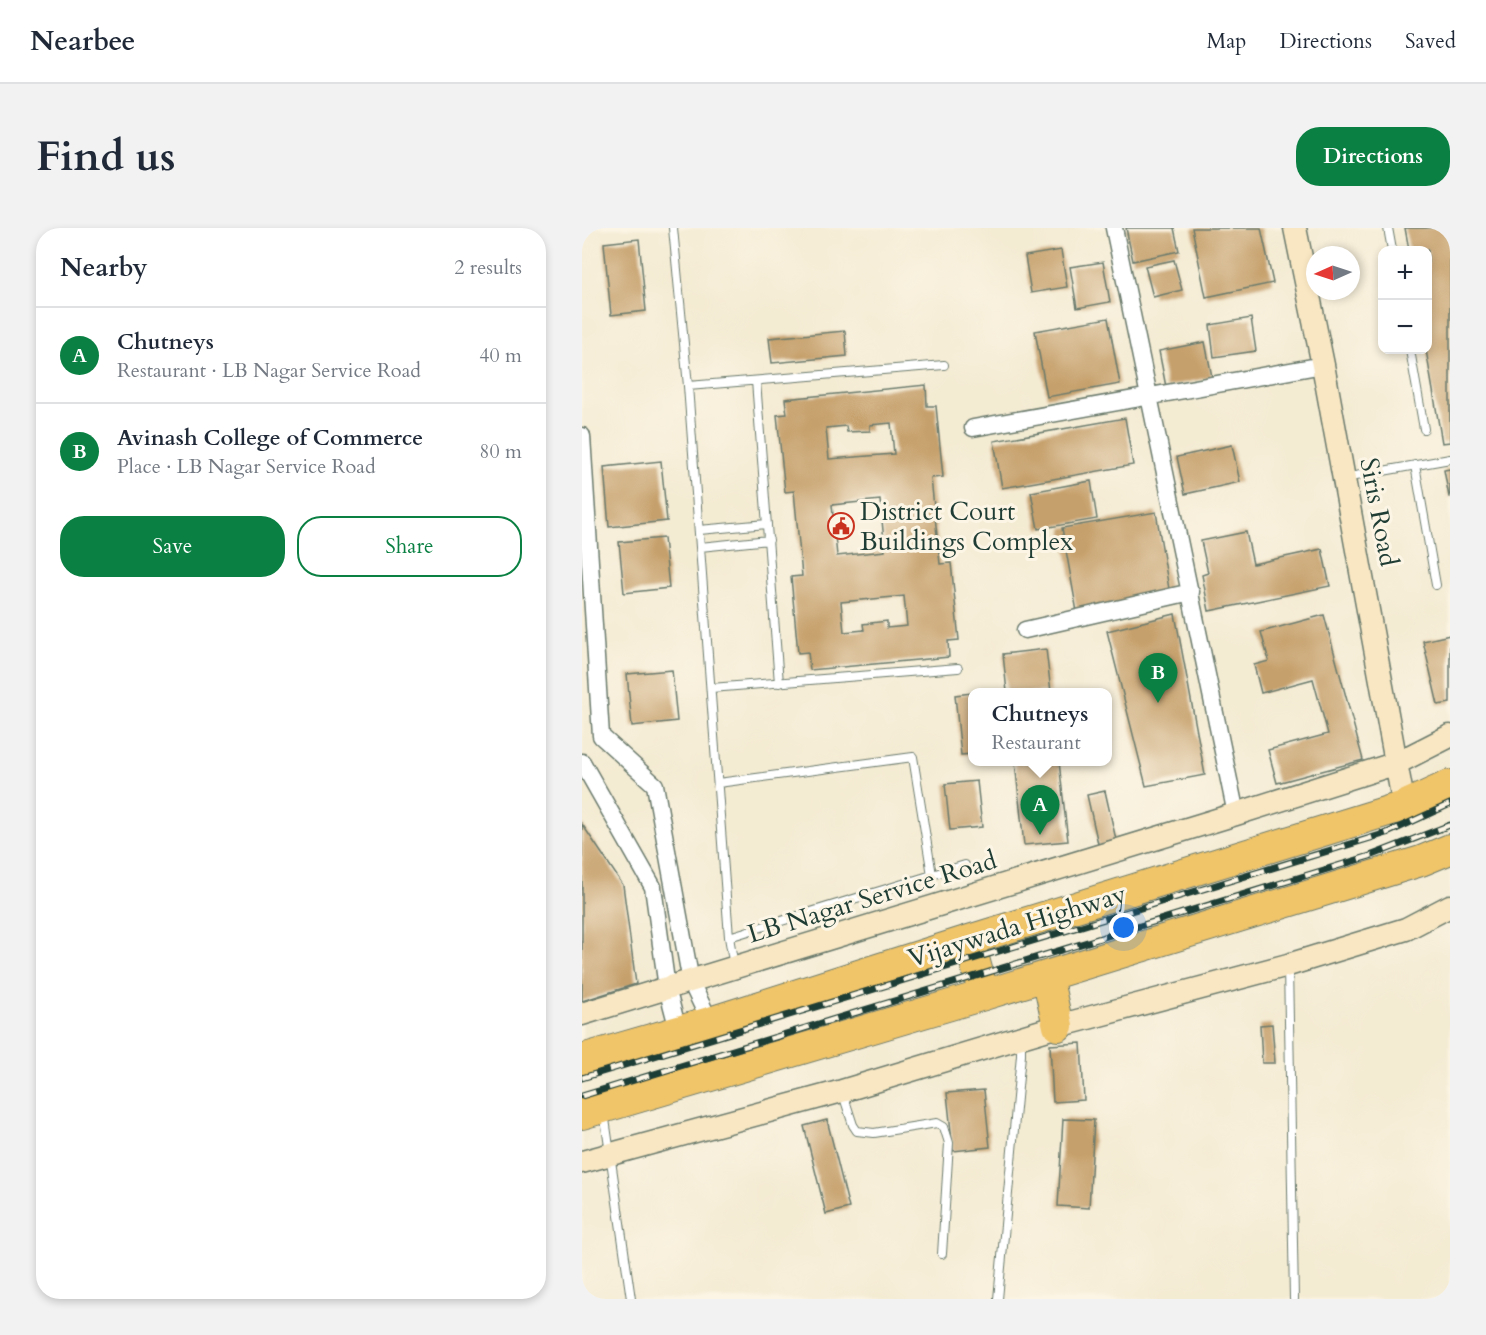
<!DOCTYPE html>
<html lang="en">
<head>
<meta charset="utf-8">
<style>
  :root { --surface:#fff; --page:#f2f2f3; --text:#1f2937; --muted:#747a83; --line:#e0e1e3; --accent:#0b8043 }
  body { margin:0; font-family:Cardo,serif; background:var(--page); color:var(--text) }
  .controls { position:absolute; right:18px; top:18px; display:grid; overflow:hidden; border-radius:12px; box-shadow:0 3px 9px #0003 }
  .controls button { width:54px; height:54px; display:grid; place-items:center; padding:0; border:0; border-bottom:2px solid var(--line); background:var(--surface); color:var(--text); font:30px sans-serif }
  .compass { position:absolute; left:724px; top:18px; width:54px; height:54px; border-radius:50%; background:var(--surface); box-shadow:0 3px 9px #0003; rotate:267deg }
  .you { position:absolute; left:542px; top:700px; width:21px; height:21px; margin:-15px; border:4px solid #fff; border-radius:50%; background:#1a73e8; box-shadow:0 0 0 9px #1a73e833 }
  .badge { display:grid; place-items:center; width:39px; height:39px; border-radius:50%; background:var(--accent); color:#fff; font-size:20px; font-weight:700 }
  .pin { position:absolute; translate:-50% -50px; filter:drop-shadow(0 2px 3px #0008) }
  .pin::after { content:''; position:absolute; top:32px; width:21px; height:18px; background:inherit; clip-path:polygon(0 0,100% 0,50% 100%) }
  .popup { position:absolute; left:386px; top:460px; width:144px; height:78px; box-sizing:border-box; display:grid; place-content:center; border-radius:12px; background:var(--surface); filter:drop-shadow(0 2px 4px #0005); font-size:20px; white-space:nowrap; color:var(--muted) }
  .popup b { font-size:22px; color:var(--text) }
  .popup::after { content:''; position:absolute; left:50%; top:100%; margin-left:-12px; border:12px solid transparent; border-top-color:var(--surface) }
  .list { margin:0; padding:0; list-style:none }
  h2 { display:flex; justify-content:space-between; align-items:center; height:78px; margin:0; padding:0 24px; font-size:26px }
  h2 small { font-size:20px; font-weight:400; color:var(--muted) }
  .list li { display:grid; grid-template-columns:39px 1fr auto; gap:18px; align-items:center; box-sizing:border-box; height:96px; padding:0 24px; border-top:2px solid var(--line) }
  .list b { display:block; font-size:22px; white-space:nowrap }
  .list p { margin:0; font-size:20px; white-space:nowrap; color:var(--muted) }
  .list em { font-size:20px; font-style:normal; color:var(--muted) }
  .actions { display:flex; gap:12px; padding:18px 24px }
  .actions a { flex:1; padding:14px 0; border:2px solid var(--accent); border-radius:24px; text-align:center; font-size:21px; color:var(--accent) }
  .actions .main { background:var(--accent); color:#fff }
  .map { position:relative; flex:none; width:868px; height:1071px; overflow:hidden; border-radius:24px }
  header { display:flex; align-items:center; gap:36px; box-sizing:border-box; height:84px; padding:0 30px; background:var(--surface); border-bottom:2px solid var(--line) }
  header strong { font-size:28px }
  nav { display:flex; gap:33px; margin-inline-start:auto; font-size:21px }
  .intro { display:flex; align-items:center; justify-content:space-between; box-sizing:border-box; height:144px; padding:0 36px }
  h1 { margin:0; font-size:42px }
  .button { padding:15px 27px; border-radius:24px; background:var(--accent); color:#fff; font-size:21px; font-weight:700 }
  main { display:flex; gap:36px; padding:0 36px }
  aside { flex:1; background:var(--surface); border-radius:24px; box-shadow:0 3px 9px #0003 }
  .map>svg:first-child { display:block }
  .building { fill:#c6a06c; fill-rule:evenodd }
  .lines { fill:none; stroke-linecap:round; stroke-linejoin:round }
  .lane-casing { stroke:#6a7a6c; stroke-width:10 }
  .street-casing { stroke:#6a7a6c; stroke-width:19 }
  .secondary-casing { stroke:#6a7a6c; stroke-width:25 }
  .highway-casing { stroke:#6a7a6c; stroke-width:32 }
  .lane { stroke:#fff; stroke-width:8 }
  .street { stroke:#fff; stroke-width:16 }
  .secondary { stroke:#f9e7c3; stroke-width:22 }
  .highway { stroke:#f0c469; stroke-width:30 }
  .rail-casing { stroke:#1f3d34; stroke-width:7 }
  .rail { stroke:#fcf5e5; stroke-width:4.5; stroke-dasharray:14; stroke-linecap:butt }
  .labels { text-anchor:middle; dominant-baseline:central; stroke-width:6; stroke-linejoin:round; paint-order:stroke }
  .poi-label { font-size:26px; fill:#1f3d34; stroke:#fcf5e5; text-anchor:start }
  .street-label { font-size:26px; fill:#1f3d34; stroke:#fcf5e5 }
</style>
</head>
<body>
<header>
<strong>Nearbee</strong>
<nav><a>Map</a><a>Directions</a><a>Saved</a></nav>
</header>
<div class="intro"><h1>Find us</h1><a class="button">Directions</a></div>
<main>
<aside>
<h2>Nearby<small>2 results</small></h2>
<ul class="list">
<li><span class="badge">A</span><div><b>Chutneys</b><p>Restaurant · LB Nagar Service Road</p></div><em>40 m</em></li>
<li><span class="badge">B</span><div><b>Avinash College of Commerce</b><p>Place · LB Nagar Service Road</p></div><em>80 m</em></li>
</ul>
<div class="actions"><a class="main">Save</a><a>Share</a></div>
</aside>
<div class="map">
<svg width="868" height="1071" viewBox="0 0 868 1071">
  <rect width="100%" height="100%" fill="#fcf5e5"/>
  <filter id="ink" filterUnits="userSpaceOnUse"><feTurbulence type="fractalNoise" baseFrequency=".0167" numOctaves="2"/><feDisplacementMap in="SourceGraphic" scale="12" xChannelSelector="R" yChannelSelector="G"/><feConvolveMatrix kernelMatrix="1 2 1 2 8 2 1 2 1" color-interpolation-filters="sRGB"/></filter>
  <filter id="wash" filterUnits="userSpaceOnUse"><feTurbulence type="fractalNoise" baseFrequency=".008" numOctaves="4" result="noise"/><feDisplacementMap in="SourceGraphic" scale="24" xChannelSelector="R" yChannelSelector="G"/><feGaussianBlur stdDeviation="1.35" result="paint"/><feColorMatrix in="noise" values="0 0 0 0 0 0 0 0 0 0 0 0 0 0 0 0 0 1.4 0 .05"/><feComposite in="paint" operator="in"/></filter>
  <g filter="url(#wash)">
    <rect width="100%" height="100%" fill="#f4ebd3"/>
    <g id="blocks">
      <path class="building" d="M544,0H592L597,23L551,33Z
        M610,0H679L691,55L624,69Z
        M823,0H868V214L860,215L844,122H846V22H827Z
        M57,11L64,83L29,87L22,15Z
        M479,22L485,59L449,65L443,28Z
        M592,32L600,62L571,69L563,38Z
        M521,34L528,74L495,80L488,39Z
        M526,90L538,156L465,169L453,103Z
        M669,90L674,123L632,129L628,97Z
        M263,103L265,128L190,135L187,110Z
        M623,114L630,149L584,159L577,123Z
        M344,157L345,178H354L361,249L349,250L358,336L369,335L377,412L366,413L367,429L228,442L226,424L216,425L209,349L220,348L212,263L203,264L195,187L205,186L203,171ZM309,195L312,226L247,231L244,200L264,198L265,204L288,203V197ZM298,272L303,323L255,328L250,277ZM322,368L325,398L305,400V393L281,396L282,402L262,404L259,374Z
        M543,190L551,237L420,260L412,213Z
        M650,217L658,254L603,266L595,229Z
        M79,233L85,293L27,299L22,239Z
        M868,241V269H867L862,242Z
        M509,253L515,291L456,301L449,264Z
        M574,284L588,367L495,384L480,300Z
        M664,304L671,336L740,321L748,358L627,383L620,347L626,345L619,313Z
        M82,310L87,360L42,365L37,314Z
        M593,386L623,547L564,558L525,403Z
        M742,387L781,532L695,555L686,522L746,506L731,451L679,465L672,437L687,433L679,404Z
        M868,407V475L856,477L841,413Z
        M464,421L469,464H425L421,426Z
        M90,442L95,493L50,498L45,446Z
        M390,465V526L379,527L373,467Z
        M433,534H477L486,613L442,617Z
        M395,553L400,599L368,602L363,556Z
        M523,563L535,616L517,620L505,567Z
        M0,596L41,657L54,756L0,773Z
        M690,796L693,835H680L678,797Z
        M499,815L502,872L471,874L468,817Z
        M402,862L408,919L371,923L365,865Z
        M481,891L512,892L507,980L476,978Z
        M245,892L267,980L244,986L222,898Z"/>
    </g>
  </g>
  <g filter="url(#ink)">
    <use href="#blocks" fill-opacity="0" stroke="#6a7a6c" stroke-width="1.5"/>
    <g class="lines">
      <defs>
        <path id="lane" d="M91,0L106,158L147,709L383,637
          M806,0L810,22
          M828,122L842,201
          M174,153L197,455
          M106,158L362,137
          M833,237L854,357
          M762,250L868,231
          M117,302L185,296
          M118,319L187,312
          M129,460L376,440
          M136,555L331,529L350,647
          M147,709L152,738
          M706,738L712,1071
          M260,863L271,897L275,903L292,905L355,895L362,899L367,915L360,1026
          M22,884L49,1071
          M416,1071L439,827V812"/>
        <path id="street" d="M532,0L654,586
          M391,200L741,137
          M0,208L19,508L73,557L109,754L128,794
          M443,402L609,364
          M0,534L71,659L85,760L96,802"/>
        <path id="secondary" d="M713,0L741,137L822,578
          M0,786L654,586L815,535L868,508
          M0,934L260,863L476,798L706,737L824,701L868,678"/>
        <path id="highway" d="M387,712L402,767
          M465,748L476,798
          M0,831L128,794L387,712L822,578L868,557
          M0,886L402,767L839,633L868,621"/>
      </defs>
      <use href="#lane" class="lane-casing"/>
      <use href="#street" class="street-casing"/>
      <use href="#secondary" class="secondary-casing"/>
      <use href="#highway" class="highway-casing"/>
      <use href="#lane" class="lane"/>
      <use href="#street" class="street"/>
      <use href="#secondary" class="secondary"/>
      <use href="#highway" class="highway"/>
      <defs>
        <path id="rail" d="M0,850L805,605L868,576
          M0,868L788,628L868,597"/>
      </defs>
      <use href="#rail" class="rail-casing"/>
      <use href="#rail" class="rail"/>
    </g>
  </g>
  <defs>
    <symbol id="civic-ring" viewBox="-11 -11 22 22"><circle r="9.5" fill="#fcf5e5" stroke="#c8321e" stroke-width="1.5"/><path d="M-.6-6.5H3V-4.5H.6V-3L4-1V1h2V6H-6V1h2V-1L-.6-3ZM-1.2 2.5V6h2.4V2.5Z" fill="#c8321e"/></symbol>
  </defs>
  <g fill-rule="evenodd">
    <use href="#civic-ring" x="244" y="283" width="30" height="30"/>
  </g>
  <g class="labels">
    <g class="poi-label">
      <text x="278" y="283">District Court<tspan x="278" dy="30">Buildings Complex</tspan></text>
    </g>
    <g class="street-label">
      <text transform="translate(797 284) rotate(79)">Siris Road</text>
      <text transform="translate(290 669) rotate(-17)">LB Nagar Service Road</text>
      <text transform="translate(435 698) rotate(-17)">Vijaywada Highway</text>
    </g>
  </g>
</svg>
<div class="controls">
<button>+</button>
<button>−</button>
</div>
<svg class="compass" viewBox="-18 -18 36 36"><path d="M0-13l5 13h-10z" fill="#e53935"/><path d="M0 13l5-13h-10z" fill="#747a83"/></svg>
<div class="you"></div>
<div class="pin badge" style="left:458px;top:607px">A</div>
<div class="popup"><b>Chutneys</b>Restaurant</div>
<div class="pin badge" style="left:576px;top:475px">B</div>
</div>
</main>
</body>
</html>
